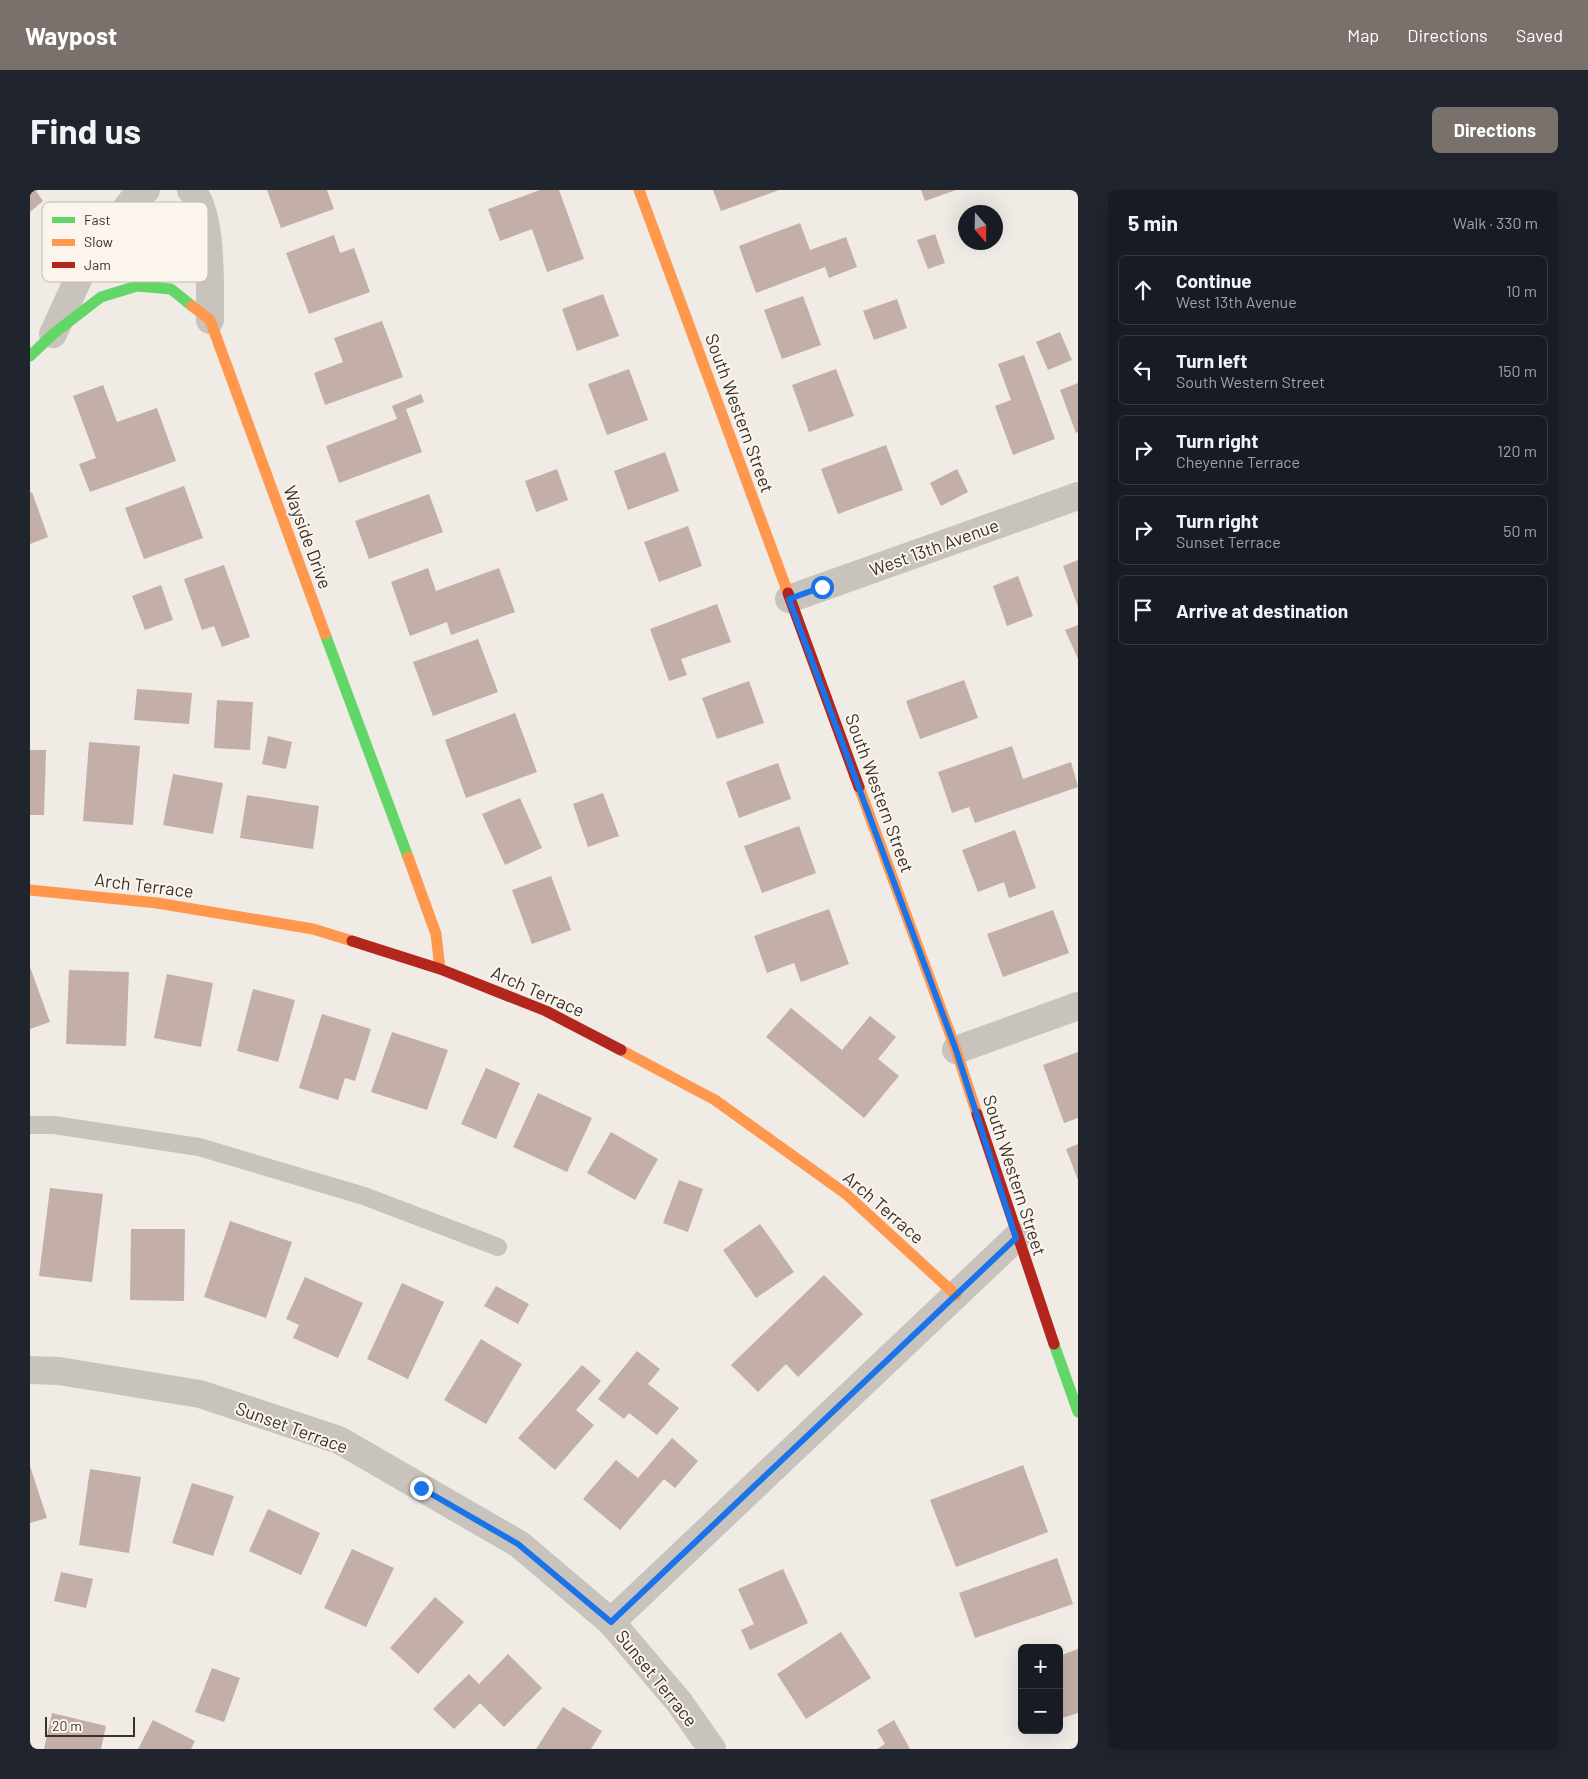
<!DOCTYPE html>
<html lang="en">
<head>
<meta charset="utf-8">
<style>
  :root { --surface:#171b24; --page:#20242c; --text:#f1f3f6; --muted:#9ea1a6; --line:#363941; --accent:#7a716c }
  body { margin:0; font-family:Barlow,sans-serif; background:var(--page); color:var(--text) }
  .controls { position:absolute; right:15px; bottom:15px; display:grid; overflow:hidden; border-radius:8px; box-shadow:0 5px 20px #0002 }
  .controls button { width:45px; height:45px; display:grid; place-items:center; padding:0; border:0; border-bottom:1px solid var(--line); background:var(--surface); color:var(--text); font:25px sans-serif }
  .compass { position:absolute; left:928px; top:15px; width:45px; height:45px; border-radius:50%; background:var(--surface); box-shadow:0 5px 20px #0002; rotate:160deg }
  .scale { position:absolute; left:15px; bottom:12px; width:90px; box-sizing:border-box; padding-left:5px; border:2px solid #3b302b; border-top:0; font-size:14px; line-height:18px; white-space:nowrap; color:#3b302b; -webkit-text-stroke:4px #fbf5ee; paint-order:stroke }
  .stop { position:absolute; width:15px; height:15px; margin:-11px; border:4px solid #1a73e8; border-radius:50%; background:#fff }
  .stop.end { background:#1a73e8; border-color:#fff; box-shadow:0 1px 5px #0008 }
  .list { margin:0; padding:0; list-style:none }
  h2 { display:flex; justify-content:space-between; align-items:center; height:65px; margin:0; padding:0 20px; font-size:21px }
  h2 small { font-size:16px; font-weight:400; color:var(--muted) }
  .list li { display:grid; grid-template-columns:32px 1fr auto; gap:15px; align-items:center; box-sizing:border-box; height:70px; margin:0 10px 10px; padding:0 10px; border:1px solid var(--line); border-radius:8px }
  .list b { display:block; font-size:19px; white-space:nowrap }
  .list p { margin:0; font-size:16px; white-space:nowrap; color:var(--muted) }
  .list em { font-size:16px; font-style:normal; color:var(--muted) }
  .icon { flex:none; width:28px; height:28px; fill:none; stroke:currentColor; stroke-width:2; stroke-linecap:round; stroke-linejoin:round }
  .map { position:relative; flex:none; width:1048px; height:1559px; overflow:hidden; border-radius:8px }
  header { display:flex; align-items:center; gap:30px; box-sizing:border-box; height:70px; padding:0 25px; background:var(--accent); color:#fff }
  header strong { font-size:24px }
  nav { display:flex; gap:28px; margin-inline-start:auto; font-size:18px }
  .intro { display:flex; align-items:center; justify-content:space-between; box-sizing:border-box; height:120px; padding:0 30px }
  h1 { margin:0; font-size:35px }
  .button { padding:12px 22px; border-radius:8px; background:var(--accent); color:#fff; font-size:18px; font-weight:700 }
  main { display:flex; gap:30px; padding:0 30px }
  aside { flex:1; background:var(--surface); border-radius:8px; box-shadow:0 5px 20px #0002 }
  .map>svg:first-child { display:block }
  .building { fill:#c3afa7 }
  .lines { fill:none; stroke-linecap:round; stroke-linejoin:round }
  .lane { stroke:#c9c3be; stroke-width:18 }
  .street { stroke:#c9c3be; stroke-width:28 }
  .fast { stroke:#63d668; stroke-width:11 }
  .slow { stroke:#ff974d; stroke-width:11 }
  .jam { stroke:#b3261e; stroke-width:11 }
  .route { stroke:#1a73e8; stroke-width:6 }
  .labels { text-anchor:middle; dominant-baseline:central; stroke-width:4; stroke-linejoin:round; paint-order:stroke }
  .street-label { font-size:18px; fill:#3b302b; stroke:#fbf5ee }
  .key { fill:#fbf5ee; stroke:#c1bab4; stroke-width:1 }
  .key-label { font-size:14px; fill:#3b302b }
</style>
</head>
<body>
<header>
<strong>Waypost</strong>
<nav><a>Map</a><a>Directions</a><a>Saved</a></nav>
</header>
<div class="intro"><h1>Find us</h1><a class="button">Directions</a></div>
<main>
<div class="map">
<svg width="1048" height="1559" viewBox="0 0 1048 1559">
  <rect width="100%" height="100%" fill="#f0ebe5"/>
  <path class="building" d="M0,0H7L6,1L13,11L0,22Z
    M237,0H297L304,19L251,38Z
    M510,0H529L554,69L517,82L502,39L470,51L458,19Z
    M683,0H749L691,21Z
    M891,0H926L895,11Z
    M770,33L780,60L816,47L827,77L799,88L795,77L726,103L709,56Z
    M905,44L915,73L898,79L887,50Z
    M304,45L310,63L324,58L340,102L279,124L256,63Z
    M573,104L589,146L547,161L532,119Z
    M773,106L791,155L752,169L734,120Z
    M867,109L877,138L844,150L833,121Z
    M352,131L373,187L295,215L284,183L313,172L304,148Z
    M1030,142L1042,170L1018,180L1006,152Z
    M994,165L1025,249L983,265L965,216L981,210L968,174Z
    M599,179L618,230L577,245L558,194Z
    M806,179L824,226L779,242L762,195Z
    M1048,193V242L1046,243L1030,200Z
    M73,195L87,232L127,218L146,271L60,302L49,274L66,268L43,206Z
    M391,204L394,212L376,219L392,262L309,293L296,256L367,229L362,216Z
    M856,255L873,300L808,324L791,279Z
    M635,262L649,301L598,320L584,281Z
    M527,279L538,310L506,322L495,291Z
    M927,279L938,302L911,316L900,293Z
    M154,296L173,348L114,369L95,318Z
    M2,302L18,347L0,354V303Z
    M399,304L413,342L339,369L325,331Z
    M658,336L672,376L629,392L614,352Z
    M1048,370V417L1033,376Z
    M194,375L220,447L192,457L184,436L172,440L154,389Z
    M398,378L406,401L469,378L485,422L421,445L417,432L380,446L361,392Z
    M988,386L1003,426L977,436L963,396Z
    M131,395L143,430L115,440L102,406Z
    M687,414L701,452L651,469L657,485L639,491L620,439Z
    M1048,435V469L1035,440Z
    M448,449L468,502L403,526L383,472Z
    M934,490L948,528L890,549L876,511Z
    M719,491L734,533L687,549L672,508Z
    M107,499L162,503L159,534L104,530Z
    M187,510L223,512L220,560L184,558Z
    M485,523L507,582L436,608L415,550Z
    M238,546L262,552L256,579L232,574Z
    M59,552L110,556L103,635L53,631Z
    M982,556L993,589L1041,572L1048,597L945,633L939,617L922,623L908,582Z
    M0,560H16L14,625H0Z
    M748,573L761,609L709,628L696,592Z
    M143,584L193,593L183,644L133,635Z
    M573,603L589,646L558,657L543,614Z
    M217,605L289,616L283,659L210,648Z
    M490,608L512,658L475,675L452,624Z
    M769,636L786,683L732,703L714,656Z
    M985,640L1006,698L979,708L974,692L948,702L932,660Z
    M521,686L541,740L502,754L482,700Z
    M799,719L819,774L771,792L764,773L737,783L724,746Z
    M1023,720L1039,763L973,787L957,744Z
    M0,777L20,832L0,839Z
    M39,780L99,782L96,856L36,854Z
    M137,784L183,793L171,857L124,848Z
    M223,799L265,810L248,872L207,861Z
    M761,818L812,860L840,826L866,847L848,869L869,886L834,928L736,847Z
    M292,824L341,839L325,891L315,888L308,910L269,898Z
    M362,842L418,860L397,920L341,902Z
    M1048,862V928L1034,933L1013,875Z
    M456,878L490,893L466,949L431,934Z
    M508,903L562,928L537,982L483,957Z
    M581,942L628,969L605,1010L557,983Z
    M1048,954V990L1036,959Z
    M649,990L673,999L658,1042L633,1033Z
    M20,998L73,1004L62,1092L9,1086Z
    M200,1031L262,1052L236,1128L174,1107Z
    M730,1034L764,1082L726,1108L693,1060Z
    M101,1039H155L154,1111L100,1110Z
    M794,1085L833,1124L768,1187L756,1174L728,1202L701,1175Z
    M275,1087L333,1113L308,1168L263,1148L269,1135L256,1129Z
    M372,1093L414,1112L378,1189L337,1169Z
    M466,1096L499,1114L488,1134L454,1116Z
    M451,1149L492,1174L456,1234L414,1210Z
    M607,1161L630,1179L618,1194L649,1218L627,1245L599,1223L594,1229L568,1209Z
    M552,1175L571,1191L546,1220L564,1235L525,1280L488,1248Z
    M642,1248L668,1271L645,1298L634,1289L590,1340L553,1309L586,1270L608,1288Z
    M993,1275L1018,1342L926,1377L900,1310Z
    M0,1276L17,1328L0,1333Z
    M60,1279L111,1287L99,1363L49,1355Z
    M162,1293L204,1306L183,1366L142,1353Z
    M238,1319L290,1343L271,1385L219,1361Z
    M322,1359L364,1378L336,1437L294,1418Z
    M1027,1368L1043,1414L945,1448L929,1403Z
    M753,1379L778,1433L720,1460L711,1440L724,1434L708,1399Z
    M31,1382L63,1389L56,1418L24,1411Z
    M405,1407L434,1432L388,1484L360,1458Z
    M811,1442L841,1488L776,1529L747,1484Z
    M1048,1459V1523L1029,1529V1466Z
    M478,1464L512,1498L474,1537L450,1513L424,1539L403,1519L439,1484L449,1494Z
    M182,1478L210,1488L194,1532L165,1522Z
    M533,1517L572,1541L561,1559H506Z
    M22,1523L76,1536L71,1559H14Z
    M123,1530L165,1551L161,1559H108Z
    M864,1530L880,1559H847L855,1554L847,1540Z"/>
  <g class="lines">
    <path class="lane" d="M0,935H24L169,957L334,1006L468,1057"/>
    <path class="street" d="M161,0C183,20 180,101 180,130
      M23,144L51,83L77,43L105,7L116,0
      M759,409L1048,306
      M926,860L1048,816
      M0,1180L29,1181L170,1204L309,1250L489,1354L581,1432L649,1512L682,1559
      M581,1432L987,1047"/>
    <path class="fast" d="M0,166L23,144L71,107L107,96L141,99L162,116
      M295,444L378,667
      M1024,1154L1048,1222"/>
    <path class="slow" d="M609,0L758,403
      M162,116L180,130L295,444
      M829,597L926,860L947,924
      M378,667L406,744L410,779
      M0,700L127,713L283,739L322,751
      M591,860L685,910L816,1004L926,1105"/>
    <path class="jam" d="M758,403L829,597
      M322,751L410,779L516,821L591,860
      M947,924L1024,1154"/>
  </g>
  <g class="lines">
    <path class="route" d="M391,1298L488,1354L581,1432L986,1048L926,860L759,409L792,397"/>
  </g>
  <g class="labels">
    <g class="street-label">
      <text transform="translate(710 223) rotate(70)">South Western Street</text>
      <text transform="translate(278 347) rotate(70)">Wayside Drive</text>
      <text transform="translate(904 357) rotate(-20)">West 13th Avenue</text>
      <text transform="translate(850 603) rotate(70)">South Western Street</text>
      <text transform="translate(114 695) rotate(7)">Arch Terrace</text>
      <text transform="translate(508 801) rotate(24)">Arch Terrace</text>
      <text transform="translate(985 985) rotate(72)">South Western Street</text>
      <text transform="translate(854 1017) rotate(41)">Arch Terrace</text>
      <text transform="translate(262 1237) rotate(20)">Sunset Terrace</text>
      <text transform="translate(627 1488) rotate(51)">Sunset Terrace</text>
    </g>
  </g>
  <rect x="12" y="12" width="166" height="80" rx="8" class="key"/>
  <rect x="22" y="27" width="23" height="6" fill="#63d668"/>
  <rect x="22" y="49" width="23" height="7" fill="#ff974d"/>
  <rect x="22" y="72" width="23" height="6" fill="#b3261e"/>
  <g class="key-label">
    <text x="54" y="35">Fast</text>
    <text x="54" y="57">Slow</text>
    <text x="54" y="80">Jam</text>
  </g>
</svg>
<div class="controls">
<button>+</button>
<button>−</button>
</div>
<svg class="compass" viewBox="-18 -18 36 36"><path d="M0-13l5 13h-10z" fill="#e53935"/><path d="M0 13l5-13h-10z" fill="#9ea1a6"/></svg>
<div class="scale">20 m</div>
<div class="stop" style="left:792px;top:397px"></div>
<div class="stop end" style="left:391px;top:1298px"></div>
</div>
<aside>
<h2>5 min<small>Walk · 330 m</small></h2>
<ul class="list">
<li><svg class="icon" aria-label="ahead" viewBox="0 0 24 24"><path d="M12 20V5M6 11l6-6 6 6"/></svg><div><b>Continue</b><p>West 13th Avenue</p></div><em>10 m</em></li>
<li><svg class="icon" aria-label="left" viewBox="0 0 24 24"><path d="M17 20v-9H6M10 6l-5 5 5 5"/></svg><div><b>Turn left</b><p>South Western Street</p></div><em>150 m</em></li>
<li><svg class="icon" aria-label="right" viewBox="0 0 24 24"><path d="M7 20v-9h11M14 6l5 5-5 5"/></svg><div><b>Turn right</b><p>Cheyenne Terrace</p></div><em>120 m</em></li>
<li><svg class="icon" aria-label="right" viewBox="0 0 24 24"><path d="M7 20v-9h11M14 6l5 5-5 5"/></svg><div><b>Turn right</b><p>Sunset Terrace</p></div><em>50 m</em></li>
<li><svg class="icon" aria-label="arrive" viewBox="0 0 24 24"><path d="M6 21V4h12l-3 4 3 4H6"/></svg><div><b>Arrive at destination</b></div></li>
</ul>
</aside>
</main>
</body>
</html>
